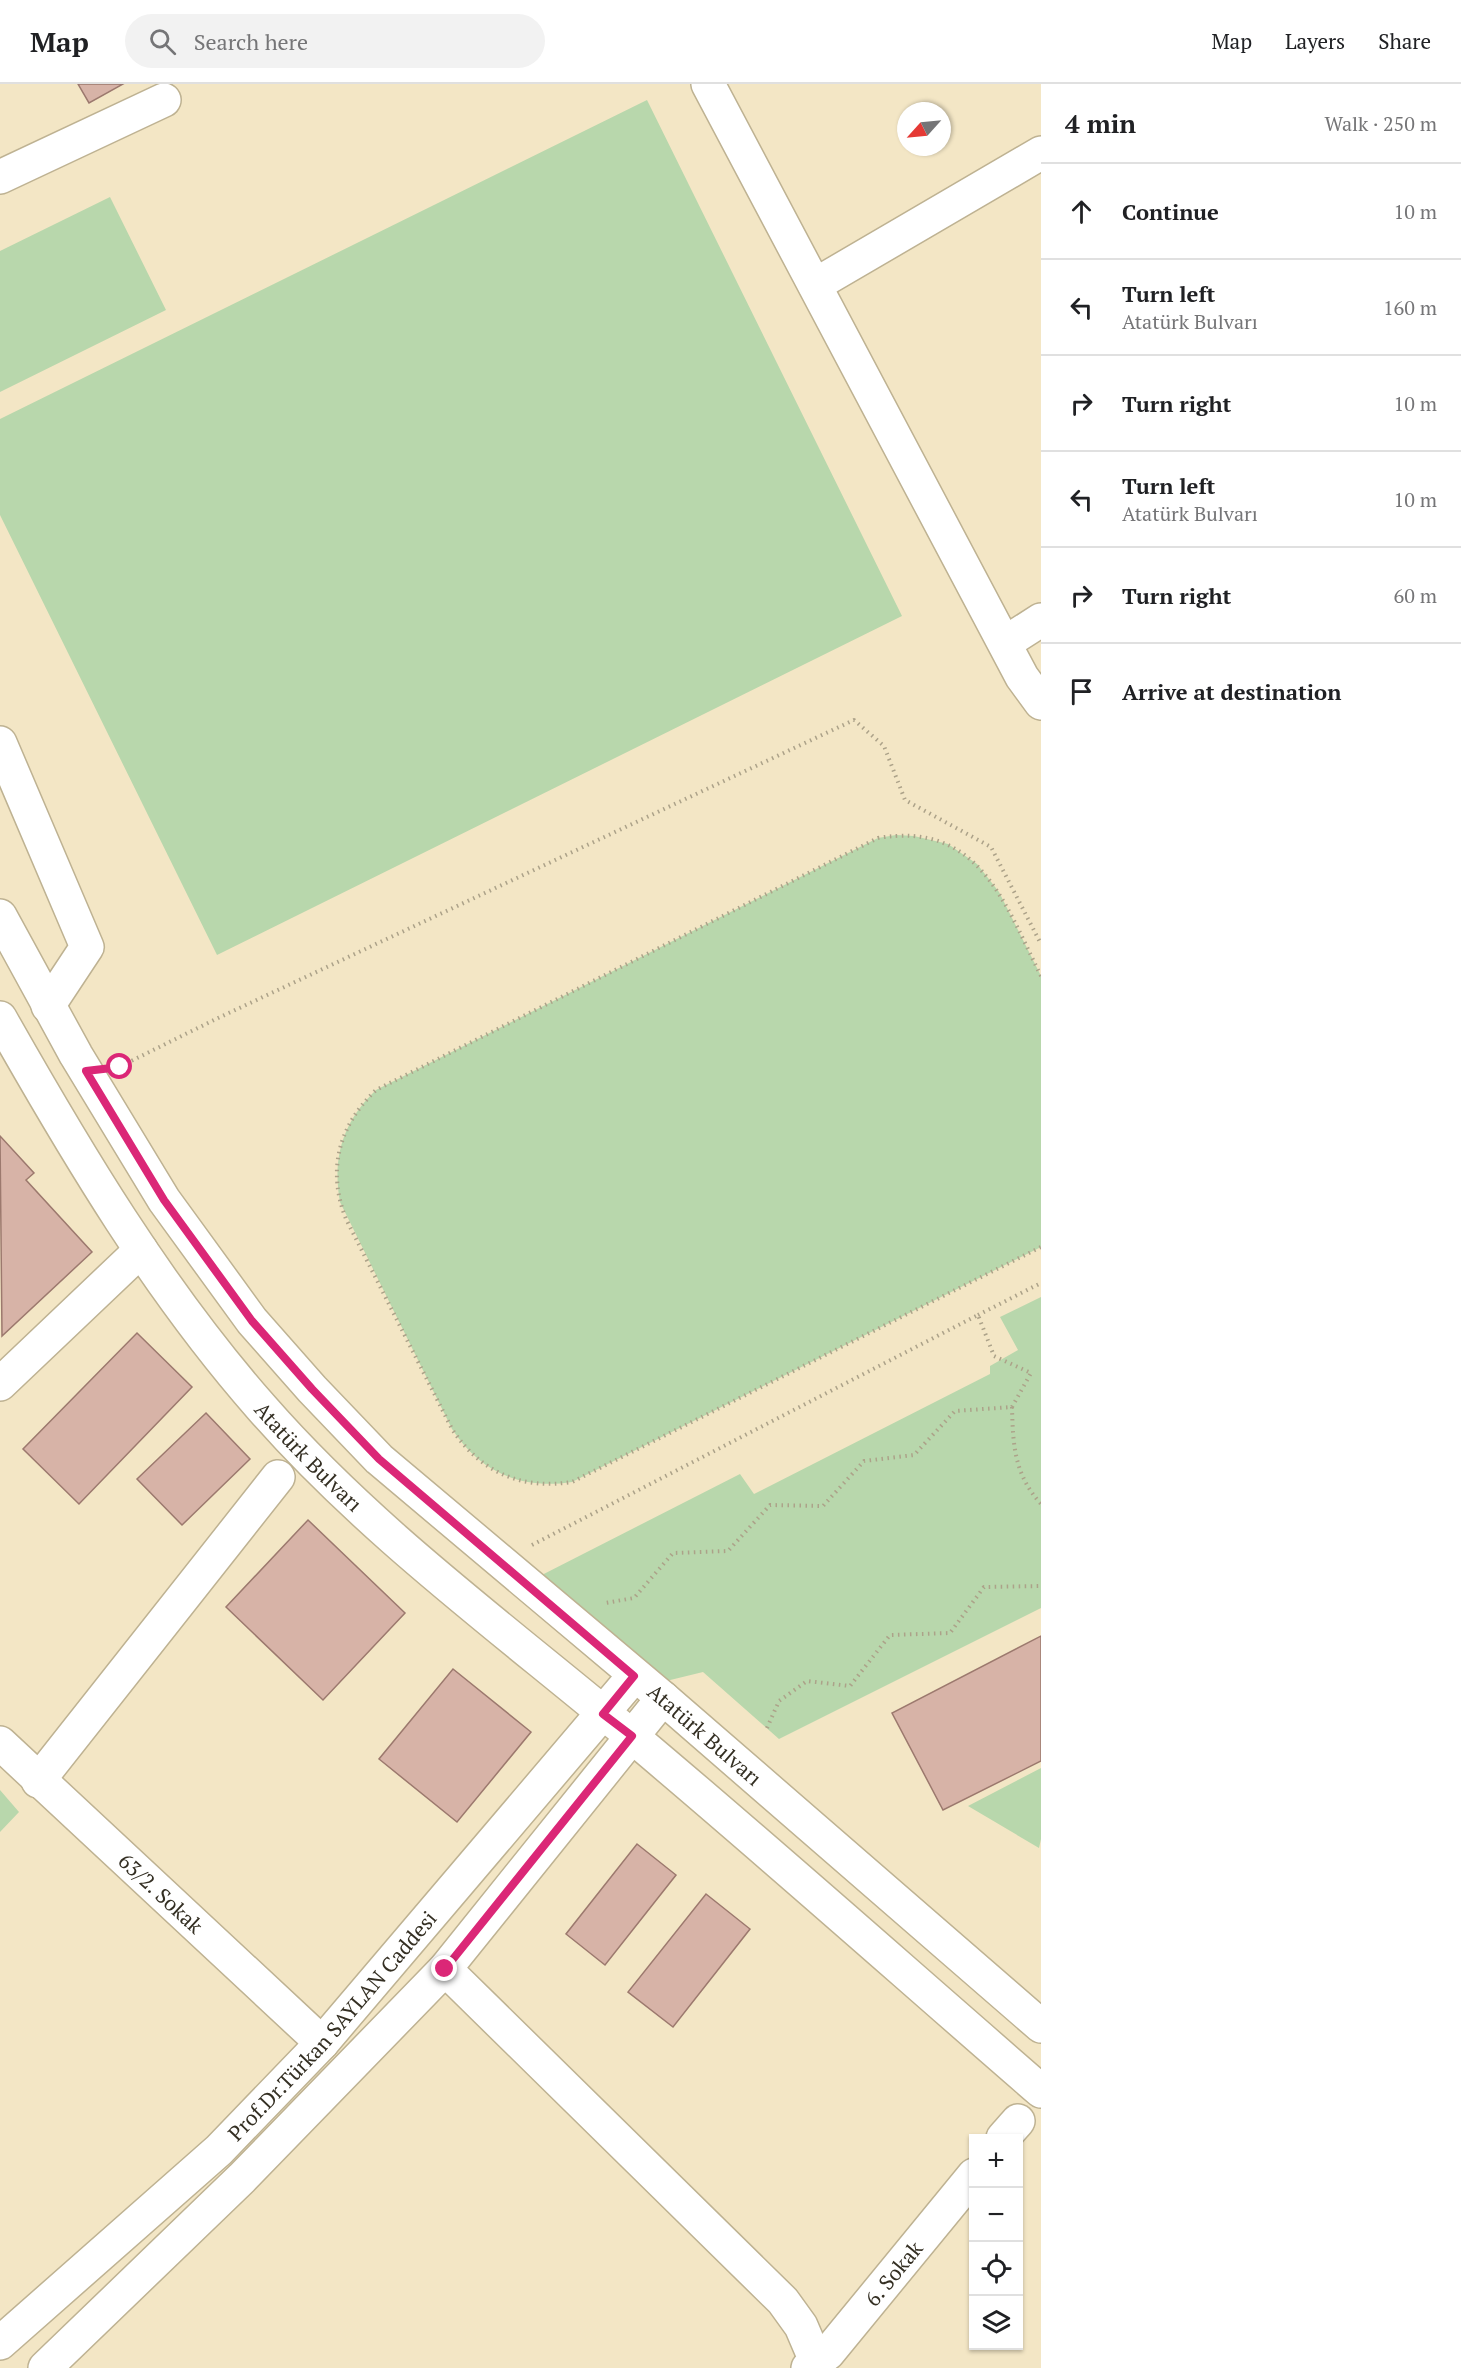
<!DOCTYPE html>
<html lang="en">
<head>
<meta charset="utf-8">
<style>
  :root { --surface:#fff; --page:#f2f2f2; --text:#202124; --muted:#757577; --line:#e0e0e0 }
  body { margin:0; font-family:"PT Serif",serif; background:var(--page); color:var(--text) }
  .controls { position:absolute; right:18px; bottom:18px; display:grid; overflow:hidden; border-radius:0px; box-shadow:0 2px 4px #0004 }
  .controls button { width:54px; height:54px; display:grid; place-items:center; padding:0; border:0; border-bottom:2px solid var(--line); background:var(--surface); color:var(--text); font:30px sans-serif }
  .compass { position:absolute; left:897px; top:18px; width:54px; height:54px; border-radius:50%; background:var(--surface); box-shadow:0 2px 4px #0004; rotate:243deg }
  .stop { position:absolute; width:18px; height:18px; margin:-14px; border:4px solid #db2777; border-radius:50%; background:#fff }
  .stop.end { background:#db2777; border-color:#fff; box-shadow:0 2px 6px #0008 }
  .list { margin:0; padding:0; list-style:none }
  h2 { display:flex; justify-content:space-between; align-items:center; height:78px; margin:0; padding:0 24px; font-size:26px }
  h2 small { font-size:20px; font-weight:400; color:var(--muted) }
  .list li { display:grid; grid-template-columns:39px 1fr auto; gap:18px; align-items:center; box-sizing:border-box; height:96px; padding:0 24px; border-top:2px solid var(--line) }
  .list b { display:block; font-size:22px; white-space:nowrap }
  .list p { margin:0; font-size:20px; white-space:nowrap; color:var(--muted) }
  .list em { font-size:20px; font-style:normal; color:var(--muted) }
  .icon { flex:none; width:33px; height:33px; fill:none; stroke:currentColor; stroke-width:2; stroke-linecap:round; stroke-linejoin:round }
  .map { position:relative; flex:none; width:1041px; height:2284px; overflow:hidden }
  header { display:flex; align-items:center; gap:36px; box-sizing:border-box; height:84px; padding:0 30px; background:var(--surface); border-bottom:2px solid var(--line) }
  header strong { font-size:28px }
  nav { display:flex; gap:33px; margin-inline-start:auto; font-size:21px }
  .search { width:420px; height:54px; background:var(--page); display:flex; align-items:center; gap:15px; box-sizing:border-box; padding:0 21px; border-radius:33px; color:var(--muted); font-size:22px }
  main { display:flex }
  aside { flex:1; background:var(--surface) }
  .map>svg:first-child { display:block }
  .green { fill:#b8d7ac }
  .building { fill:#d7b3a7; stroke:#9c796e; stroke-width:1.5 }
  .lines { fill:none; stroke-linecap:round; stroke-linejoin:round }
  .minor-casing { stroke:#beb292; stroke-width:36 }
  .path { stroke:#aca289; stroke-width:4; stroke-dasharray:1.5 4.5; stroke-linecap:butt }
  .minor { stroke:#fff; stroke-width:33 }
  .route { stroke:#db2777; stroke-width:8 }
  .labels { text-anchor:middle; dominant-baseline:central; stroke-width:6; stroke-linejoin:round; paint-order:stroke }
  .street-label { font-size:21px; fill:#342f23; stroke:#fef4d9 }
</style>
</head>
<body>
<header>
<strong>Map</strong>
<div class="search"><svg class="icon" aria-label="search" viewBox="0 0 24 24"><circle cx="10" cy="10" r="6"/><path d="M15 15l6 6"/></svg>Search here</div>
<nav><a>Map</a><a>Layers</a><a>Share</a></nav>
</header>
<main>
<div class="map">
<svg width="1041" height="2284" viewBox="0 0 1041 2284">
  <rect width="100%" height="100%" fill="#f3e6c5"/>
  <path class="green" d="M647,16L902,532L217,871L0,431V335Z
    M110,113L166,226L0,308V167Z
    M896,751L914,752L948,760L977,780L999,808L1041,892V1163L572,1398C521,1406 480,1388 452,1345L340,1118C332,1074 343,1037 376,1006L878,754Z
    M1041,1213V1524L779,1655L703,1588L658,1599L534,1495L740,1390L754,1410L990,1290V1282L1018,1266L1000,1233Z
    M1041,1684V1755L1039,1764L968,1722Z
    M0,1706L19,1728L0,1748Z"/>
  <path class="building" d="M78,0H123L89,19Z
    M0,1052L34,1089L26,1096L92,1168L2,1252Z
    M137,1249L192,1303L79,1420L23,1365Z
    M206,1329L250,1375L182,1441L137,1395Z
    M308,1436L405,1529L323,1616L226,1523Z
    M1041,1552V1677L943,1726L892,1629Z
    M453,1585L531,1648L457,1738L379,1675Z
    M637,1760L676,1791L605,1881L566,1850Z
    M706,1810L750,1845L673,1943L628,1908Z"/>
  <g class="lines">
    <defs>
      <g id="minor">
        <path d="M708,0L1022,593L1041,619"/>
        <path d="M0,93L164,16"/>
        <path d="M815,201L1041,69"/>
        <path d="M1005,559L1041,536"/>
        <path d="M0,659L87,863L48,922"/>
        <path id="s1" d="M0,832L76,971L164,1116L252,1237L312,1305L379,1375L663,1614L1041,1942"/>
        <path id="s2" d="M0,934C77,1070 158,1206 261,1323C371,1449 508,1548 635,1655C772,1770 906,1890 1041,2007"/>
        <path d="M0,1300L141,1166"/>
        <path id="s3" d="M0,1659L322,1959"/>
        <path d="M38,1697L278,1393"/>
        <path d="M445,1885L783,2217L801,2242L819,2284"/>
        <path d="M1003,2054L1018,2037"/>
        <path id="s4" d="M0,2259L219,2066L322,1959L634,1592"/>
        <path d="M45,2284L242,2094L445,1885L663,1614"/>
        <path id="s5" d="M808,2284L828,2269L974,2091"/>
      </g>
    </defs>
    <use href="#minor" class="minor-casing"/>
    <path class="path" d="M1041,892C1004,818 979,737 878,754L376,1006C338,1042 327,1087 346,1135L452,1345C480,1388 521,1406 572,1398L1041,1163
      M121,982L216,935L854,636L884,662L905,716L991,763L1041,860
      M978,1231L1041,1199
      M1012,1323C1013,1361 1014,1390 1041,1420
      M532,1461L978,1231L994,1272L1031,1289L1012,1323L955,1327L914,1371L864,1377L823,1422L770,1421L728,1467L673,1469L634,1514L605,1519
      M767,1644L779,1617L807,1597L850,1602L890,1551L950,1549L984,1503L1041,1502"/>
    <use href="#minor" class="minor"/>
  </g>
  <g class="lines">
    <path class="route" d="M120,983L86,987L164,1116L252,1237L312,1305L379,1375L634,1592L603,1630L632,1652L445,1885"/>
  </g>
  <g class="labels">
    <g class="street-label">
      <text stroke="none"><textPath href="#s2" startOffset="538">Atatürk Bulvarı</textPath></text>
      <text stroke="none"><textPath href="#s1" startOffset="1092">Atatürk Bulvarı</textPath></text>
      <text stroke="none"><textPath href="#s3" startOffset="220">63/2. Sokak</textPath></text>
      <text stroke="none"><textPath href="#s4" startOffset="460">Prof.Dr.Türkan SAYLAN Caddesi</textPath></text>
      <text stroke="none"><textPath href="#s5" startOffset="128">6. Sokak</textPath></text>
    </g>
  </g>
</svg>
<div class="controls">
<button>+</button>
<button>−</button>
<button><svg class="icon" aria-label="locate" viewBox="0 0 24 24"><circle cx="12" cy="12" r="6"/><path d="M12 2v4M12 18v4M2 12h4M18 12h4"/></svg></button>
<button><svg class="icon" aria-label="layers" viewBox="0 0 24 24"><path d="M12 4l9 5-9 5-9-5zM3 14l9 5 9-5"/></svg></button>
</div>
<svg class="compass" viewBox="-18 -18 36 36"><path d="M0-13l5 13h-10z" fill="#e53935"/><path d="M0 13l5-13h-10z" fill="#757577"/></svg>
<div class="stop" style="left:120px;top:983px"></div>
<div class="stop end" style="left:445px;top:1885px"></div>
</div>
<aside>
<h2>4 min<small>Walk · 250 m</small></h2>
<ul class="list">
<li><svg class="icon" aria-label="ahead" viewBox="0 0 24 24"><path d="M12 20V5M6 11l6-6 6 6"/></svg><div><b>Continue</b></div><em>10 m</em></li>
<li><svg class="icon" aria-label="left" viewBox="0 0 24 24"><path d="M17 20v-9H6M10 6l-5 5 5 5"/></svg><div><b>Turn left</b><p>Atatürk Bulvarı</p></div><em>160 m</em></li>
<li><svg class="icon" aria-label="right" viewBox="0 0 24 24"><path d="M7 20v-9h11M14 6l5 5-5 5"/></svg><div><b>Turn right</b></div><em>10 m</em></li>
<li><svg class="icon" aria-label="left" viewBox="0 0 24 24"><path d="M17 20v-9H6M10 6l-5 5 5 5"/></svg><div><b>Turn left</b><p>Atatürk Bulvarı</p></div><em>10 m</em></li>
<li><svg class="icon" aria-label="right" viewBox="0 0 24 24"><path d="M7 20v-9h11M14 6l5 5-5 5"/></svg><div><b>Turn right</b></div><em>60 m</em></li>
<li><svg class="icon" aria-label="arrive" viewBox="0 0 24 24"><path d="M6 21V4h12l-3 4 3 4H6"/></svg><div><b>Arrive at destination</b></div></li>
</ul>
</aside>
</main>
</body>
</html>
